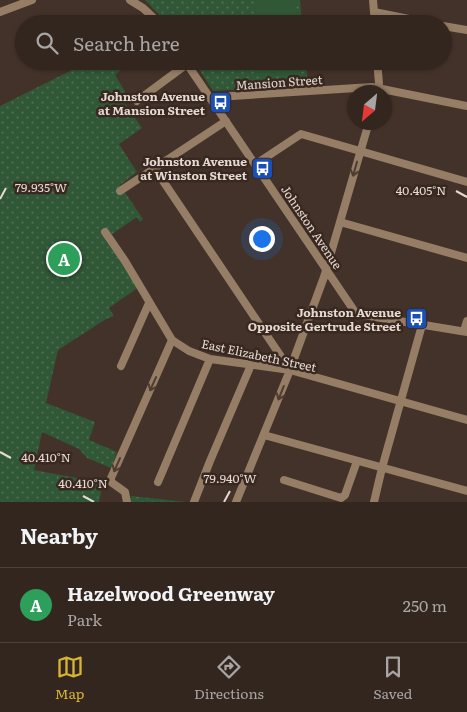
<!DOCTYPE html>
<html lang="en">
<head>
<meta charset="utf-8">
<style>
  :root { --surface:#32261f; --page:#3a2e28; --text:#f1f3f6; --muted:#a8a5a4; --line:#4d433d; --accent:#d7b434 }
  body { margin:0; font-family:Literata,serif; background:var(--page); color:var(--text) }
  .compass { position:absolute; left:347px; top:85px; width:45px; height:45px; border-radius:50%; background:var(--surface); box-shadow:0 1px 4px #0004; rotate:208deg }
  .you { position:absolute; left:261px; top:238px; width:18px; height:18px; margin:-12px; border:4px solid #fff; border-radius:50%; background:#1a73e8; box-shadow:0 0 0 8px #1a73e833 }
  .badge { display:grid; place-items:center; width:32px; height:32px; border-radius:50%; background:var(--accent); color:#fff; font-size:16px; font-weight:700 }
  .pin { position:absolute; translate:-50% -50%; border:2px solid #fff; box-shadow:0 1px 5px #0006 }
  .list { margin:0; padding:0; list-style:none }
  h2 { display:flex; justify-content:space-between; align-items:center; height:65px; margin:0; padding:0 20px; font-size:21px }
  h2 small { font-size:16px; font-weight:400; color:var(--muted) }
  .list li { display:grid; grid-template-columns:32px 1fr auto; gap:15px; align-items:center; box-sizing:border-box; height:75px; padding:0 20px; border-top:1px solid var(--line) }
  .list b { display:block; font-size:19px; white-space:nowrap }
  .list p { margin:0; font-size:16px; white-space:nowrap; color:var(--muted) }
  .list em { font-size:16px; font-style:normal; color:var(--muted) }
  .icon { flex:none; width:28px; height:28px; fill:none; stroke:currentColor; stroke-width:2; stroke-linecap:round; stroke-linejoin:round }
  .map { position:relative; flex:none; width:467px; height:502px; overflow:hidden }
  .search { position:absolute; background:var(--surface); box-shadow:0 1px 4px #0004; left:15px; right:15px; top:15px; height:55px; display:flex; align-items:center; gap:12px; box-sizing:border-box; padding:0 18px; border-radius:28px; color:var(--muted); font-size:19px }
  .sheet { height:140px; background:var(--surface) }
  nav { display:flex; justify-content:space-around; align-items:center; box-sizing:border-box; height:70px; border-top:1px solid var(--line); background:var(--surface); font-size:14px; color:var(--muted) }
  nav a { display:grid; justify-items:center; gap:2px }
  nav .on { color:var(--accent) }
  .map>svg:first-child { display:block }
  .park { fill:url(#park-dots) }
  .pitch { fill:#305736 }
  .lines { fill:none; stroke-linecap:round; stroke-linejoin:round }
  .minor { stroke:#967d65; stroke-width:8 }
  .oneway { stroke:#503d30 }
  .ticks { fill:none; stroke:#e4d9d3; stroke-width:2 }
  .labels { text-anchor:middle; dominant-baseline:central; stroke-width:5; stroke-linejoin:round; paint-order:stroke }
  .street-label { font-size:12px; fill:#e4d9d3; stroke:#39281f }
  .poi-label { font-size:12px; font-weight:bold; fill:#e4d9d3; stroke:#39281f; text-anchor:end }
  .ticks-label { font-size:12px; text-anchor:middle; fill:#e4d9d3; stroke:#39281f; stroke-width:5; stroke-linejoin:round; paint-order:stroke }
</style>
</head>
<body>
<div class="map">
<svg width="467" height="502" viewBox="0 0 467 502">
  <defs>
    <pattern id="park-dots" width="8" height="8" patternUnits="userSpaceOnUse" patternTransform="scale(1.25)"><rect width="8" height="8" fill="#305736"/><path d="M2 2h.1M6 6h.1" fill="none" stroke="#4e6f52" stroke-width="1.8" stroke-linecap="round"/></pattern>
  </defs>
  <rect width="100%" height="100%" fill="#433229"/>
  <path class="park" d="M145,0H300L302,24H168Z
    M90,61H132L115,75L129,98L124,102L142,128L119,144L137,172L120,185L143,219L140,222L137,217L112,234L143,284L109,308L114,316L106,319L58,350L46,403L95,422L89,440L117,452L111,468L87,458L79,449L42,432L34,470L103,483L99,502H0V106Z
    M194,61H306L308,85L213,91Z
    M131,496L186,502H130Z"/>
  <path class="pitch" d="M255,0H296L297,24H257Z
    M259,61H299L300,74L260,76Z"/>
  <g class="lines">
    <path class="minor" d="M130,0L143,8L160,24
      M373,0L375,24
      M0,12L32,0
      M374,12L434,24
      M443,26L467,30
      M185,61L355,312L363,315L467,332
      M377,61L379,83L377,91
      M212,100L217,97L372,87L467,106
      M137,101L187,64
      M256,164L301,134L467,182
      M155,169L290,370
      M120,191L226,121
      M340,222L467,258
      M105,232L125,261L172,340L189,351L210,359L290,370L467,420
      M464,331L467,321
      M121,366L149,303
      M264,435L467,491
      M284,480L341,498L345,495L357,461
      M158,482L210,359
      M127,502L125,492L111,482V478L172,340
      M194,502L210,461L251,365
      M236,502L288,375L324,277L369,122
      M374,502L382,468L422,325"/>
  </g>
  <defs><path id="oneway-shaft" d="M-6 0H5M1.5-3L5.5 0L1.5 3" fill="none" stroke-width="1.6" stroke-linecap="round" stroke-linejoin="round" transform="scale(1.25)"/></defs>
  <g class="oneway">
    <use href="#oneway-shaft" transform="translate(355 169) rotate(106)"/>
    <use href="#oneway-shaft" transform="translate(153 384) rotate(114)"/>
    <use href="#oneway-shaft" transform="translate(281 393) rotate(112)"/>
    <use href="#oneway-shaft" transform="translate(117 465) rotate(114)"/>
  </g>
  <path class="ticks" d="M456,191L467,197M0,199L6,188M0,452L11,458M83,496L94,502M224,502L230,491"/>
  <defs>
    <symbol id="bus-square" viewBox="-11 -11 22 22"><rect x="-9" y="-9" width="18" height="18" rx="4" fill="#1a4fb4" stroke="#39281f"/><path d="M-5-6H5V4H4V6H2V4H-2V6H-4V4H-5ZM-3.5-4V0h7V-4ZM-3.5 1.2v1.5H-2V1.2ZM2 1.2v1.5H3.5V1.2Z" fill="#fff"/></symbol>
  </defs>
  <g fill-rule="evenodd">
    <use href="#bus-square" x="208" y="90" width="25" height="25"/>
    <use href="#bus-square" x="250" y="156" width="25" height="25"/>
    <use href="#bus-square" x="404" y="306" width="25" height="25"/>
  </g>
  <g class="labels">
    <g class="street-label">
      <text transform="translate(279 82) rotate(-4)">Mansion Street</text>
      <text transform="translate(312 227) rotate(56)">Johnston Avenue</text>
      <text transform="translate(259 355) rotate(12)">East Elizabeth Street</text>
    </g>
    <g class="poi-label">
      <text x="205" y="96">Johnston Avenue<tspan x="205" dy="14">at Mansion Street</tspan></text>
      <text x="247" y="161">Johnston Avenue<tspan x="247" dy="14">at Winston Street</tspan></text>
      <text x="401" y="312">Johnston Avenue<tspan x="401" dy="14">Opposite Gertrude Street</tspan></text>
    </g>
  </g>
  <g class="ticks-label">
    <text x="41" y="192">79.935°W</text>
    <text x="421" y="195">40.405°N</text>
    <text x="46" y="462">40.410°N</text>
    <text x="230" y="483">79.940°W</text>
    <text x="83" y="488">40.410°N</text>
  </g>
</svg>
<svg class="compass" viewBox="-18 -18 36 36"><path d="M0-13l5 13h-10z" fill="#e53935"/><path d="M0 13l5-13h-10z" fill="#a8a5a4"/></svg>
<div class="you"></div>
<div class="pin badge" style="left:64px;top:259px;background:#2e9e5b">A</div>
<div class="search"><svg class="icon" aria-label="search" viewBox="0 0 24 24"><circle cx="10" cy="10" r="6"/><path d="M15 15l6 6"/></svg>Search here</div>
</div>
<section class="sheet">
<h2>Nearby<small></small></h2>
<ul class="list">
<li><span class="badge" style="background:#2e9e5b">A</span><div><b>Hazelwood Greenway</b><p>Park</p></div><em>250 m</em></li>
</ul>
</section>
<nav>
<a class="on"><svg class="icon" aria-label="map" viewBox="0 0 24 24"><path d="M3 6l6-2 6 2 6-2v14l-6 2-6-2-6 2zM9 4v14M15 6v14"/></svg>Map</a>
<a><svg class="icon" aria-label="directions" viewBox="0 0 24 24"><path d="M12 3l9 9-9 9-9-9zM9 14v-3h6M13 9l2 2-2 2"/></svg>Directions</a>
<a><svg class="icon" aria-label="saved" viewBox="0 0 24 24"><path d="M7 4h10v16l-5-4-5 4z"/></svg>Saved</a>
</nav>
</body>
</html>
